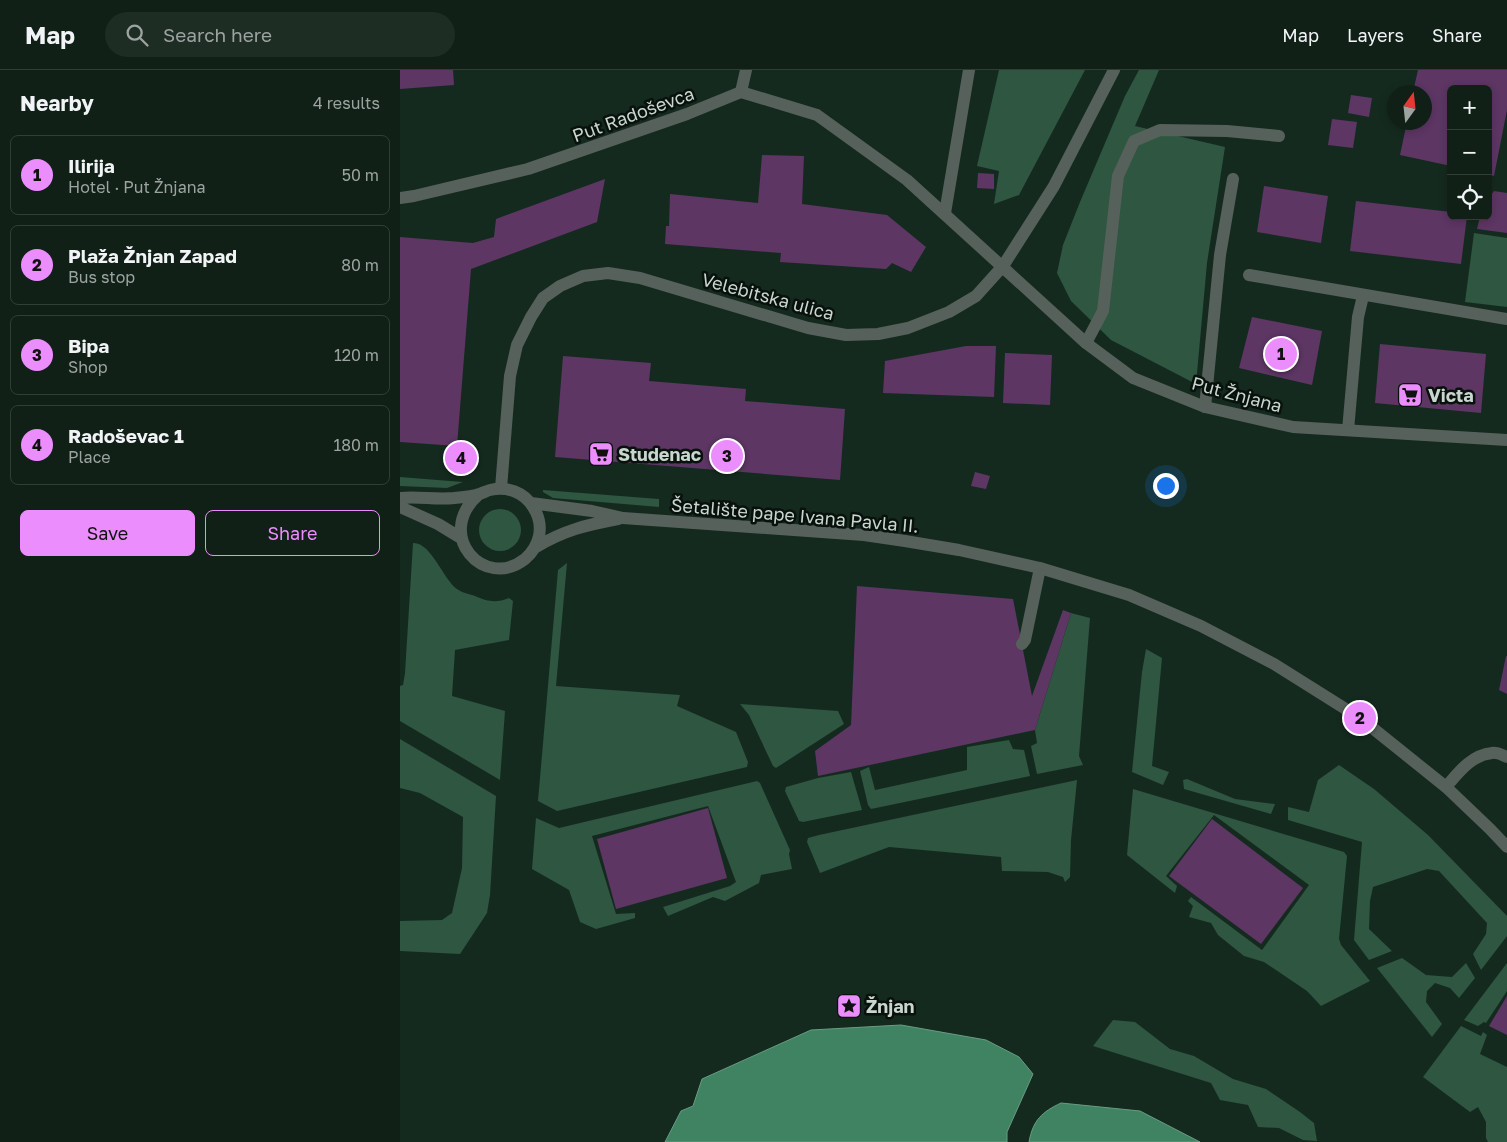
<!DOCTYPE html>
<html lang="en">
<head>
<meta charset="utf-8">
<style>
  :root { --surface:#102017; --page:#1e2d24; --text:#f1f3f6; --muted:#9ca3a1; --line:#303e36; --accent:#eb8dfc }
  body { margin:0; font-family:"Golos Text",sans-serif; background:var(--page); color:var(--text) }
  .controls { position:absolute; right:15px; top:15px; display:grid; overflow:hidden; border-radius:8px; box-shadow:0 2px 8px #0003 }
  .controls button { width:45px; height:45px; display:grid; place-items:center; padding:0; border:0; border-bottom:1px solid var(--line); background:var(--surface); color:var(--text); font:25px sans-serif }
  .compass { position:absolute; left:987px; top:15px; width:45px; height:45px; border-radius:50%; background:var(--surface); box-shadow:0 2px 8px #0003; rotate:15deg }
  .you { position:absolute; left:765px; top:415px; width:18px; height:18px; margin:-12px; border:4px solid #fff; border-radius:50%; background:#1a73e8; box-shadow:0 0 0 8px #1a73e833 }
  .badge { display:grid; place-items:center; width:32px; height:32px; border-radius:50%; background:var(--accent); color:#111; font-size:16px; font-weight:700 }
  .pin { position:absolute; translate:-50% -50%; border:2px solid #fff; box-shadow:0 1px 5px #0006 }
  .list { margin:0; padding:0; list-style:none }
  h2 { display:flex; justify-content:space-between; align-items:center; height:65px; margin:0; padding:0 20px; font-size:21px }
  h2 small { font-size:16px; font-weight:400; color:var(--muted) }
  .list li { display:grid; grid-template-columns:32px 1fr auto; gap:15px; align-items:center; box-sizing:border-box; height:80px; margin:0 10px 10px; padding:0 10px; border:1px solid var(--line); border-radius:8px }
  .list b { display:block; font-size:19px; white-space:nowrap }
  .list p { margin:0; font-size:16px; white-space:nowrap; color:var(--muted) }
  .list em { font-size:16px; font-style:normal; color:var(--muted) }
  .actions { display:flex; gap:10px; padding:15px 20px }
  .actions a { flex:1; padding:11px 0; border:1px solid var(--accent); border-radius:8px; text-align:center; font-size:18px; color:var(--accent) }
  .actions .main { background:var(--accent); color:#111 }
  .icon { flex:none; width:28px; height:28px; fill:none; stroke:currentColor; stroke-width:2; stroke-linecap:round; stroke-linejoin:round }
  .map { position:relative; flex:none; width:1107px; height:1072px; overflow:hidden }
  header { display:flex; align-items:center; gap:30px; box-sizing:border-box; height:70px; padding:0 25px; background:var(--surface); border-bottom:1px solid var(--line) }
  header strong { font-size:24px }
  nav { display:flex; gap:28px; margin-inline-start:auto; font-size:18px }
  .search { width:350px; height:45px; background:var(--page); display:flex; align-items:center; gap:12px; box-sizing:border-box; padding:0 18px; border-radius:28px; color:var(--muted); font-size:19px }
  main { display:flex }
  aside { flex:1; background:var(--surface) }
  .map>svg:first-child { display:block }
  .green { fill:#2e5641 }
  .water { fill:#3f8362; stroke:#689c83 }
  .building { fill:#5d3664 }
  .lines { fill:none; stroke-linecap:round; stroke-linejoin:round }
  .lane { stroke:#57615b; stroke-width:12 }
  .street { stroke:#57615b; stroke-width:12 }
  .labels { text-anchor:middle; dominant-baseline:central; stroke-width:5; stroke-linejoin:round; paint-order:stroke }
  .street-label { font-size:18px; fill:#c9d6cf; stroke:#08110c }
  .poi-label { font-size:18px; font-weight:bold; fill:#c9d6cf; stroke:#08110c; text-anchor:start }
</style>
</head>
<body>
<header>
<strong>Map</strong>
<div class="search"><svg class="icon" aria-label="search" viewBox="0 0 24 24"><circle cx="10" cy="10" r="6"/><path d="M15 15l6 6"/></svg>Search here</div>
<nav><a>Map</a><a>Layers</a><a>Share</a></nav>
</header>
<main>
<aside>
<h2>Nearby<small>4 results</small></h2>
<ul class="list">
<li><span class="badge">1</span><div><b>Ilirija</b><p>Hotel · Put Žnjana</p></div><em>50 m</em></li>
<li><span class="badge">2</span><div><b>Plaža Žnjan Zapad</b><p>Bus stop</p></div><em>80 m</em></li>
<li><span class="badge">3</span><div><b>Bipa</b><p>Shop</p></div><em>120 m</em></li>
<li><span class="badge">4</span><div><b>Radoševac 1</b><p>Place</p></div><em>180 m</em></li>
</ul>
<div class="actions"><a class="main">Save</a><a>Share</a></div>
</aside>
<div class="map">
<svg width="1107" height="1072" viewBox="0 0 1107 1072">
  <rect width="100%" height="100%" fill="#152a1f"/>
  <path class="green" d="M599,0H685L619,125L594,134L599,101L577,96Z
    M739,0H759L735,56L825,77L807,193L796,314L711,270L671,231L657,203L663,175L680,132L725,26Z
    M1074,163L1107,168V237L1065,232Z
    M0,407L63,412L47,418L0,416Z
    M143,420L259,429V437L153,428L143,422Z
    M79 460a21 21 0 1 1 42 0a21 21 0 1 1-42 0Z
    M13,473C31,472 43,509 57,519C62,523 70,524 75,526C89,532 96,533 109,528L113,531L109,570L55,580L52,626L105,641L100,710L0,651V616L3,615L5,603Z
    M167,493L156,616L280,625L277,636L336,662L348,692L347,697L157,741L138,731L158,500Z
    M671,543L690,548L679,686L683,695L637,704L631,676L637,673L635,660Z
    M746,579L762,588L752,696L769,702L763,715L732,702L742,602Z
    M340,634L438,641L444,654L376,698L373,696L349,645Z
    M0,669L96,726L90,825L87,843L60,884L0,881V851L42,850L52,843L62,798L63,747L20,723L0,718Z
    M609,670L613,679L624,680L630,706L471,739L468,735L460,701L469,697L475,720L567,700V677Z
    M939,695L974,719L1028,765L1107,846V866L1081,900L1073,884L1086,864L1087,853L1039,801L1027,799L973,817L970,831L969,859L992,881L969,890L954,870L962,772L888,750V737L909,742L918,710Z
    M451,702L462,740L403,752L399,751L385,721L386,717L418,708Z
    M787,709L835,729L875,734L871,744L784,719L783,710Z
    M677,710L671,770L670,807L665,812L663,807L648,802L602,801L601,787L489,777L420,803L407,772L408,768L419,765Z
    M357,711L360,713L390,780L389,784L392,799L361,805L359,813L325,831L313,827L268,846L263,837L330,816L336,812L308,736L192,766L216,844L235,843V848L196,859L180,852L169,820L132,799L136,748L159,758Z
    M733,719L944,782L947,786L939,869L941,875L970,911L921,936L907,921L864,892L844,886L818,865L811,853L789,847L793,836L788,831L791,827L862,880L909,815L814,745L766,806L777,816L775,823L727,785Z
    M1002,888L1026,905L1052,907L1066,893L1075,908L1059,928L1050,918L1035,913L1027,921L1026,932L1042,954L1032,967L977,898Z
    M1107,893V921L1086,953L1084,952L1078,956L1064,950Z
    M713,950L735,952L770,979L794,986L833,1009L866,1019L900,1042L914,1053L917,1071L903,1070L879,1058L858,1057L848,1035L820,1030L811,1013L693,976Z
    M1061,956L1081,966L1083,962L1087,965L1080,984L1107,997V1072H1088L1086,1068V1052L1078,1037L1070,1042L1023,1007Z"/>
  <path class="water" d="M501,955L586,970L619,987L633,1004L607,1062V1072H265L281,1041L293,1036L302,1009L411,960Z
    M661,1033L740,1041L800,1072H629C633,1050 642,1042 661,1033Z"/>
  <path class="building" d="M0,0H53L54,15L0,19Z
    M1018,0H1107V40L1094,106L1088,105V19H1051V96L1000,85L1007,52H1024V22H1013Z
    M951,25L972,28L969,47L948,43Z
    M932,49L957,52L953,78L928,75Z
    M362,85L404,86L402,134L487,145L526,177L511,202L492,193L486,199L380,192L381,183L265,174L266,156H269L270,124L358,133Z
    M578,103L594,104V119L577,118Z
    M205,109L197,152L71,199L57,376L0,372V167L73,173L94,167L96,149Z
    M864,116L928,126L921,173L857,162Z
    M1094,121L1107,123V163L1077,159L1080,146H1088V129Z
    M956,131L1051,142V146H1067L1061,194L950,181Z
    M852,247L922,261L912,315L839,298Z
    M980,274L1086,284L1081,343L975,333Z
    M566,276H596L594,327L483,323L485,291Z
    M605,283L652,285L650,335L603,333Z
    M163,286L251,293L249,311L346,319L345,331L445,339L440,410L155,387Z
    M54,381L69,382L68,396L53,395Z
    M575,402L590,406L586,419L571,416Z
    M457,516L613,529L632,626L663,540L671,543L635,660L418,706L415,681L451,655Z
    M1106,586H1107V624L1099,620Z
    M308,738L327,808L216,839L197,769Z
    M812,749L903,818L861,874L769,806Z
    M1107,926V965L1089,956Z"/>
  <g class="lines">
    <path class="lane" d="M341,22L346,0
      M545,143L569,0
      M849,205L1107,249
      M686,273L703,241L718,106L734,71L760,60L827,61L879,66
      M805,337L820,185L833,109
      M948,360L958,247L963,226
      M622,574L625,570L640,498
      M1046,717C1058,703 1071,685 1092,683C1097,682 1102,685 1107,687"/>
    <path class="street" d="M0,128L14,126L128,99L287,44L341,22L417,45L507,110L686,273L733,308L805,337L893,357L1107,370
      M101,418L110,306L117,275L131,247L143,228L160,216L183,206L208,203L240,208L408,258L446,265L478,264L508,258L549,242L576,226L603,196L654,116L714,0
      M0,428C18,426 36,430 54,428C61,427 69,427 76,425C81,424 86,421 90,420C107,416 124,422 133,437C139,446 141,456 139,466C137,475 132,483 125,489C84,521 34,465 78,425
      M131,433L192,441L223,448L464,465L505,471L559,480L640,498L729,525L801,556L874,594L960,648L1046,717L1090,759L1107,777
      M0,437L38,454L61,468
      M136,477C165,460 186,455 218,449"/>
  </g>
  <defs>
    <symbol id="supermarket-square" viewBox="-11 -11 22 22"><rect x="-9" y="-9" width="18" height="18" rx="4" fill="#eb8dfc" stroke="#08110c"/><path d="M-6-5.5h2.5l.6 2H6L4.5 2H-2.5L-4.4-4H-6ZM-1.5 3.2a1.3 1.3 0 1 0 .1 0ZM3 3.2a1.3 1.3 0 1 0 .1 0Z" fill="#111"/></symbol>
    <symbol id="sight-square" viewBox="-11 -11 22 22"><rect x="-9" y="-9" width="18" height="18" rx="4" fill="#eb8dfc" stroke="#08110c"/><path d="M0-6L1.8-2.2L6-1.7L2.9 1.2L3.7 5.4L0 3.3L-3.7 5.4L-2.9 1.2L-6-1.7L-1.8-2.2Z" fill="#111"/></symbol>
  </defs>
  <g fill-rule="evenodd">
    <use href="#supermarket-square" x="996" y="311" width="28" height="28"/>
    <use href="#supermarket-square" x="187" y="370" width="28" height="28"/>
    <use href="#sight-square" x="435" y="922" width="28" height="28"/>
  </g>
  <g class="labels">
    <g class="street-label">
      <text transform="translate(233 44) rotate(-20)">Put Radoševca</text>
      <text transform="translate(368 226) rotate(15)">Velebitska ulica</text>
      <text transform="translate(837 324) rotate(15)">Put Žnjana</text>
      <text transform="translate(395 445) rotate(5)">Šetalište pape Ivana Pavla II.</text>
    </g>
    <g class="poi-label">
      <text x="1028" y="325">Victa</text>
      <text x="218" y="384">Studenac</text>
      <text x="466" y="936">Žnjan</text>
    </g>
  </g>
</svg>
<div class="controls">
<button>+</button>
<button>−</button>
<button><svg class="icon" aria-label="locate" viewBox="0 0 24 24"><circle cx="12" cy="12" r="6"/><path d="M12 2v4M12 18v4M2 12h4M18 12h4"/></svg></button>
</div>
<svg class="compass" viewBox="-18 -18 36 36"><path d="M0-13l5 13h-10z" fill="#e53935"/><path d="M0 13l5-13h-10z" fill="#9ca3a1"/></svg>
<div class="you"></div>
<div class="pin badge" style="left:881px;top:284px">1</div>
<div class="pin badge" style="left:960px;top:648px">2</div>
<div class="pin badge" style="left:327px;top:386px">3</div>
<div class="pin badge" style="left:61px;top:388px">4</div>
</div>
</main>
</body>
</html>
